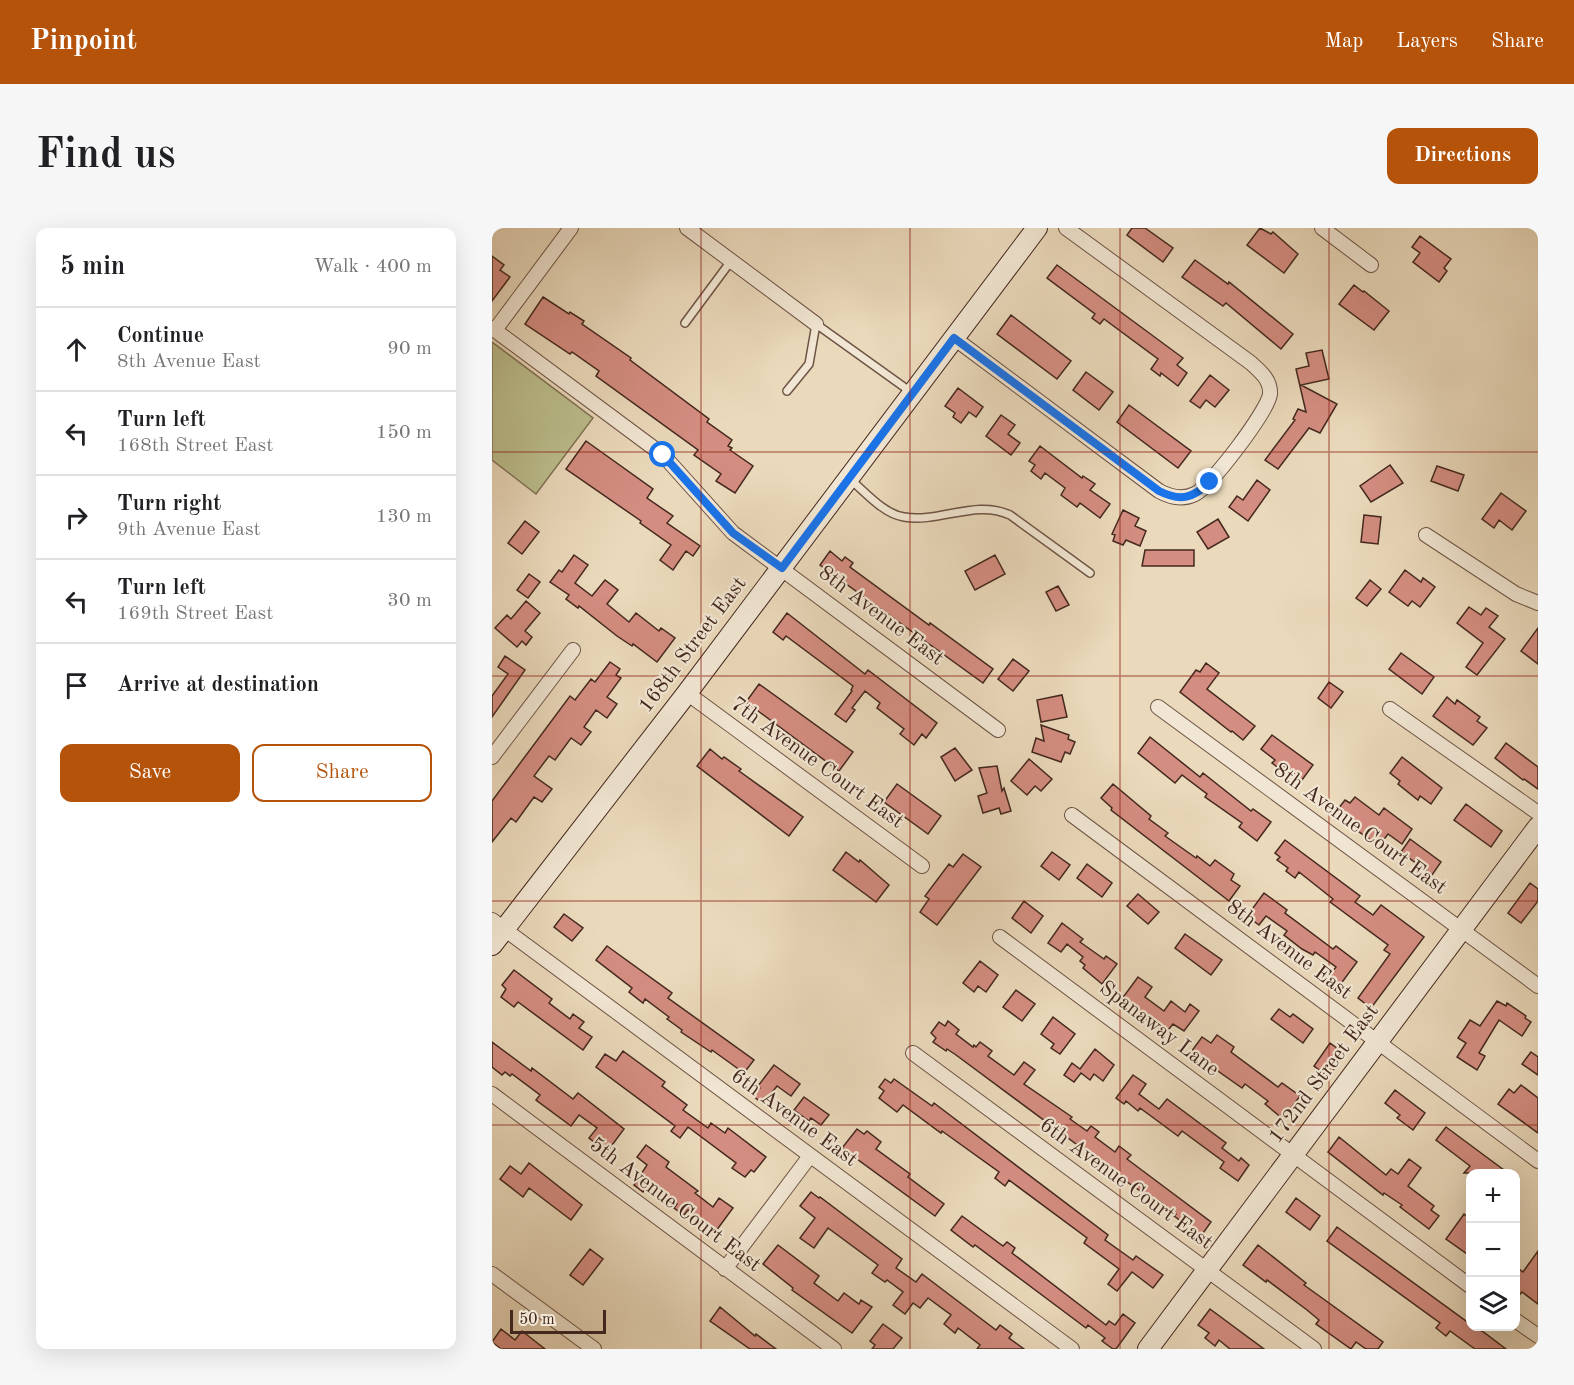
<!DOCTYPE html>
<html lang="en">
<head>
<meta charset="utf-8">
<style>
  :root { --surface:#fff; --page:#f6f6f6; --text:#202124; --muted:#757577; --line:#e0e0e0; --accent:#b45309 }
  body { margin:0; font-family:"Old Standard TT",serif; background:var(--page); color:var(--text) }
  .controls { position:absolute; right:18px; bottom:18px; display:grid; overflow:hidden; border-radius:12px; box-shadow:0 6px 24px #0002 }
  .controls button { width:54px; height:54px; display:grid; place-items:center; padding:0; border:0; border-bottom:2px solid var(--line); background:var(--surface); color:var(--text); font:30px sans-serif }
  .scale { position:absolute; left:18px; bottom:15px; width:96px; box-sizing:border-box; padding-left:6px; border:3px solid #44281e; border-top:0; font-size:16px; line-height:21px; white-space:nowrap; color:#44281e; -webkit-text-stroke:4px #f1e6d3; paint-order:stroke }
  .stop { position:absolute; width:18px; height:18px; margin:-14px; border:4px solid #1a73e8; border-radius:50%; background:#fff }
  .stop.end { background:#1a73e8; border-color:#fff; box-shadow:0 2px 6px #0008 }
  .list { margin:0; padding:0; list-style:none }
  h2 { display:flex; justify-content:space-between; align-items:center; height:78px; margin:0; padding:0 24px; font-size:26px }
  h2 small { font-size:20px; font-weight:400; color:var(--muted) }
  .list li { display:grid; grid-template-columns:39px 1fr auto; gap:18px; align-items:center; box-sizing:border-box; height:84px; padding:0 24px; border-top:2px solid var(--line) }
  .list b { display:block; font-size:22px; white-space:nowrap }
  .list p { margin:0; font-size:20px; white-space:nowrap; color:var(--muted) }
  .list em { font-size:20px; font-style:normal; color:var(--muted) }
  .actions { display:flex; gap:12px; padding:18px 24px }
  .actions a { flex:1; padding:14px 0; border:2px solid var(--accent); border-radius:12px; text-align:center; font-size:21px; color:var(--accent) }
  .actions .main { background:var(--accent); color:#fff }
  .icon { flex:none; width:33px; height:33px; fill:none; stroke:currentColor; stroke-width:2; stroke-linecap:round; stroke-linejoin:round }
  .map { position:relative; flex:none; width:1046px; height:1121px; overflow:hidden; border-radius:12px }
  header { display:flex; align-items:center; gap:36px; box-sizing:border-box; height:84px; padding:0 30px; background:var(--accent); color:#fff }
  header strong { font-size:28px }
  nav { display:flex; gap:33px; margin-inline-start:auto; font-size:21px }
  .intro { display:flex; align-items:center; justify-content:space-between; box-sizing:border-box; height:144px; padding:0 36px }
  h1 { margin:0; font-size:42px }
  .button { padding:15px 27px; border-radius:12px; background:var(--accent); color:#fff; font-size:21px; font-weight:700 }
  main { display:flex; gap:36px; padding:0 36px }
  aside { flex:1; background:var(--surface); border-radius:12px; box-shadow:0 6px 24px #0002 }
  .map>svg:first-child { display:block }
  .green { fill:#bcbe8d; stroke:#807356; stroke-width:1.5 }
  .building { fill:#d48d81; stroke:#44281e; stroke-width:1.5 }
  .lines { fill:none; stroke-linecap:round; stroke-linejoin:round }
  .lane-casing { stroke:#6e5445; stroke-width:10 }
  .street-casing { stroke:#6e5445; stroke-width:16 }
  .secondary-casing { stroke:#44281e; stroke-width:22 }
  .lane { stroke:#f1e6d3; stroke-width:7 }
  .street { stroke:#f1e6d3; stroke-width:14 }
  .secondary { stroke:#f1e6d3; stroke-width:20 }
  .route { stroke:#1a73e8; stroke-width:8 }
  .grid { fill:none; stroke:#8f2418; stroke-width:1.5; stroke-opacity:0.55 }
  .labels { text-anchor:middle; dominant-baseline:central; stroke-width:4.5; stroke-linejoin:round; paint-order:stroke }
  .street-label { font-size:21px; fill:#44281e; stroke:#f1e6d3 }
</style>
</head>
<body>
<header>
<strong>Pinpoint</strong>
<nav><a>Map</a><a>Layers</a><a>Share</a></nav>
</header>
<div class="intro"><h1>Find us</h1><a class="button">Directions</a></div>
<main>
<aside>
<h2>5 min<small>Walk · 400 m</small></h2>
<ul class="list">
<li><svg class="icon" aria-label="ahead" viewBox="0 0 24 24"><path d="M12 20V5M6 11l6-6 6 6"/></svg><div><b>Continue</b><p>8th Avenue East</p></div><em>90 m</em></li>
<li><svg class="icon" aria-label="left" viewBox="0 0 24 24"><path d="M17 20v-9H6M10 6l-5 5 5 5"/></svg><div><b>Turn left</b><p>168th Street East</p></div><em>150 m</em></li>
<li><svg class="icon" aria-label="right" viewBox="0 0 24 24"><path d="M7 20v-9h11M14 6l5 5-5 5"/></svg><div><b>Turn right</b><p>9th Avenue East</p></div><em>130 m</em></li>
<li><svg class="icon" aria-label="left" viewBox="0 0 24 24"><path d="M17 20v-9H6M10 6l-5 5 5 5"/></svg><div><b>Turn left</b><p>169th Street East</p></div><em>30 m</em></li>
<li><svg class="icon" aria-label="arrive" viewBox="0 0 24 24"><path d="M6 21V4h12l-3 4 3 4H6"/></svg><div><b>Arrive at destination</b></div></li>
</ul>
<div class="actions"><a class="main">Save</a><a>Share</a></div>
</aside>
<div class="map">
<svg width="1046" height="1121" viewBox="0 0 1046 1121">
  <rect width="100%" height="100%" fill="#ead9bb"/>
  <filter id="stains"><feTurbulence type="fractalNoise" baseFrequency=".00333" numOctaves="4"/><feColorMatrix values="0 0 0 0 .2 0 0 0 0 .09 0 0 0 0 .02 0 0 0 .5 -.17"/></filter>
  <radialGradient id="worn" r=".72"><stop offset=".6" stop-color="#630" stop-opacity="0"/><stop offset="1" stop-color="#630" stop-opacity=".3"/></radialGradient>
  <path class="green" d="M0,114L101,190L44,266L0,232Z"/>
  <path class="building" d="M640,0H653L681,20L671,34L635,7Z
    M768,0L779,6L781,4L806,26L792,45L755,17Z
    M928,8L959,31L952,40L955,43L947,54L921,34L928,25L920,19Z
    M0,28L12,37L8,42L18,49L0,73Z
    M703,32L736,56L737,54L801,106L789,121L734,75L731,78L690,49Z
    M565,37L691,130L685,137L695,145L686,158L669,145L668,148L659,141L666,131L612,91L608,96L600,90L603,86L555,50Z
    M862,57L871,64L872,63L897,83L882,102L847,76Z
    M51,69L77,86L78,84L92,93L90,96L139,130L138,132L217,191L215,194L240,212L236,218L240,220L238,222L261,238L243,265L224,253L229,246L202,227L206,222L104,148L107,143L80,124L78,126L33,96Z
    M519,87L579,133L565,151L505,106Z
    M830,122L837,151L809,157L845,176L828,205L817,200L786,241L773,232L803,192L801,191L806,181L814,184L804,141L817,138L814,125Z
    M594,144L621,164L607,182L581,162Z
    M718,147L737,162L723,179L714,172L708,180L698,173Z
    M466,160L491,179L484,189L477,184L469,195L461,189L463,185L453,178Z
    M637,177L699,223L686,240L625,194Z
    M509,187L523,197L516,206L528,215L519,227L494,208Z
    M94,213L161,261L155,270L181,288L175,295L208,318L201,328L194,323L181,342L168,332L179,317L148,295L149,293L74,241Z
    M548,218L590,250L591,248L603,256L598,262L618,276L608,290L588,275L585,279L569,267L573,260L553,245L549,251L539,243L543,237L537,233Z
    M898,237L911,255L879,274L868,258Z
    M945,238L972,247L966,263L939,253Z
    M765,252L778,262L756,293L737,279L745,268L751,272Z
    M1009,265L1034,283L1020,302L1007,292L1002,300L990,291Z
    M631,282L647,290L643,298L654,303L648,318L634,312L631,317L621,313L623,307L620,306Z
    M872,287L889,289L886,316L869,314Z
    M726,291L737,309L716,321L705,304Z
    M33,293L47,304L30,326L16,315Z
    M653,322H702V338H650Z
    M338,323L350,333L353,329L361,335L358,339L437,397L438,395L501,441L491,455L328,337Z
    M82,327L96,337L83,355L100,368L113,352L126,362L115,376L137,394L144,385L167,403L169,400L183,410L165,434L141,416L140,418L125,408L87,378L86,380L74,371L77,367L58,354L67,342L70,344Z
    M503,327L513,346L483,362L473,343Z
    M913,342L929,354L931,350L943,359L928,379L920,373L916,378L897,364Z
    M37,346L48,354L36,370L25,362Z
    M878,352L889,361L875,378L864,370Z
    M566,358L577,377L564,383L554,364Z
    M34,373L48,385L33,403L40,409L34,417L30,413L25,419L3,400L15,387L19,391Z
    M977,379L989,387L994,380L1006,388L997,399L1013,411L985,447L974,439L991,415L965,395Z
    M295,385L373,446L376,442L445,495L434,510L430,506L422,517L408,506L412,501L385,480L388,475L373,463L360,480L363,482L354,494L343,486L360,463L359,462L361,458L294,408L291,412L281,404Z
    M1046,400V436L1029,423Z
    M909,425L942,449L930,466L897,441Z
    M13,428L33,442L0,489V468L16,446L6,439Z
    M521,431L537,443L521,463L506,451Z
    M118,434L128,441L124,447L129,450L115,469L125,476L115,490L104,482L92,499L99,504L89,517L79,510L63,532L57,528L42,548L60,561L50,574L42,569L24,594L19,590L0,614V573L78,468L83,472L99,451L103,454Z
    M714,435L727,445L715,461L763,498L751,512L740,503L739,504L688,464L704,442L708,444Z
    M837,454L851,464L839,480L826,470Z
    M267,456L361,524L347,543L254,474Z
    M570,467L575,489L549,494L545,472Z
    M955,469L963,476L965,472L988,489L985,493L995,500L981,517L941,488Z
    M549,497L577,507L576,511L583,514L578,526L573,524L569,534L540,524L544,510L552,513Z
    M780,507L821,537L810,552L792,538L789,542L780,535L783,532L769,521Z
    M658,509L708,549L711,545L759,583L761,581L779,594L765,613L747,599L750,595L713,569L715,566L690,547L683,555L646,525Z
    M1014,515L1046,539V561L1032,551L1031,552L1003,530Z
    M463,520L480,542L463,553L449,529Z
    M218,521L230,531L232,529L249,541L247,543L311,589L297,608L205,538Z
    M910,529L950,560L939,576L928,568L926,572L906,556L908,553L898,545Z
    M537,531L560,551L549,563L543,558L535,567L519,553Z
    M505,538L510,563L512,560L519,583L509,586L507,580L491,585L486,568L495,565L487,540Z
    M405,556L449,588L436,606L392,574Z
    M621,556L659,588L657,591L676,605L673,608L704,630L705,628L718,638L723,632L742,646L739,652L748,658L737,673L619,582L620,580L609,570Z
    M863,569L887,587L892,580L920,601L910,616L896,606L887,618L842,586L853,572L858,575Z
    M974,576L1010,603L999,619L962,592Z
    M918,611L949,634L940,647L909,624Z
    M793,612L868,668L863,674L881,687L889,677L932,709L879,780L866,770L898,726L892,722L896,717L838,674L841,671L807,644L803,650L794,643L796,640L785,632L788,629L783,625Z
    M354,624L367,634L368,632L397,657L384,674L341,642Z
    M560,624L578,637L567,652L549,638Z
    M471,626L489,639L445,697L428,684L437,671L433,668L457,636L461,639Z
    M595,636L620,655L610,669L585,650Z
    M1038,655L1046,661V673L1029,695L1016,685Z
    M772,665L795,682L793,685L841,721L844,718L865,734L848,757L837,748L844,739L823,724L821,727L810,721L792,707L795,703L774,688L767,697L755,688Z
    M646,666L667,684L656,696L635,678Z
    M532,673L551,688L539,705L520,690Z
    M72,686L91,700L80,713L62,699Z
    M570,695L591,711L588,714L612,731L614,728L625,736L610,756L591,740L593,737L588,733L591,729L575,716L569,724L556,715Z
    M693,706L730,732L719,747L683,720Z
    M115,718L180,765L176,770L262,832L252,845L220,822L219,824L189,804L190,802L175,791L177,789L153,771L151,775L137,764L140,760L104,732Z
    M488,733L506,747L494,764L486,758L482,764L471,755Z
    M22,742L60,771L57,775L78,791L81,786L92,794L87,800L100,809L91,822L26,774L22,779L9,769L14,761L10,757Z
    M646,749L660,759L653,769L672,783L679,773L693,784L698,776L707,783L692,803L681,796L673,806L629,772Z
    M524,762L543,776L530,793L511,779Z
    M1005,773L1014,778L1015,775L1034,788L1033,790L1039,794L1030,808L1007,792L987,825L993,828L985,842L965,829L974,815L966,810L978,792L988,798Z
    M787,781L798,789L801,786L821,801L811,815L779,791Z
    M561,789L583,806L568,826L559,820L562,816L549,806Z
    M456,793L467,802L464,806L481,819L482,817L484,819L488,814L500,823L496,828L522,847L532,834L543,842L532,856L580,889L578,891L595,903L599,898L607,904L603,909L623,924L627,918L639,927L635,931L719,994L709,1008L682,988L684,986L667,973L666,975L638,956L464,827L455,821L454,823L441,814L444,810L439,805L447,794L453,798Z
    M725,807L742,819L739,824L786,859L790,855L808,868L791,891L773,876L776,873L753,856L750,860L699,824L710,809L719,815Z
    M0,814L39,843L40,840L81,871L86,865L132,901L115,924L97,910L105,900L87,887L79,898L44,872L48,867L20,846L18,848L13,844L10,847L0,839Z
    M838,815L853,826L836,849L822,838Z
    M603,821L622,837L611,853L602,846L598,852L589,845L582,854L572,847L580,835L588,841Z
    M131,823L173,854L170,858L195,877L191,882L216,900L219,895L233,905L236,900L274,929L262,944L259,942L253,949L240,940L244,935L196,899L188,910L179,903L183,898L104,839L113,826L124,833Z
    M1039,824L1046,829V847L1030,836Z
    M282,837L308,856L299,868L285,858L271,876L261,868L268,860L266,858Z
    M641,847L654,856L647,866L667,881L675,871L734,915L730,920L747,933L749,930L757,937L746,953L728,940L732,934L690,903L686,908L648,880L646,883L634,873L632,876L624,870Z
    M393,851L399,855L402,851L440,878L442,875L616,1007L613,1012L641,1032L644,1028L671,1047L661,1060L640,1044L625,1063L616,1056L627,1041L592,1015L595,1010L517,952L513,958L503,950L507,944L450,903L449,905L411,877L405,884L387,870L392,863L387,859Z
    M1029,857L1046,870V905L1006,876L1017,861L1022,865Z
    M903,862L933,885L921,902L905,890L908,887L893,875Z
    M312,869L337,887L329,897L319,890L317,893L302,882Z
    M954,899L989,925L1016,945H972L978,938L944,912Z
    M365,901L372,906L375,903L389,914L384,921L418,946L416,949L452,976L443,988L350,920Z
    M847,909L894,947L899,941L906,946L917,931L929,940L916,958L942,978L939,982L947,988L937,1001L908,979L910,977L892,965L891,967L836,924Z
    M154,917L177,934L174,939L206,963L203,965L221,979L227,970L241,980L224,1003L196,982L192,987L182,980L185,976L158,956L151,964L142,957L155,937L145,929Z
    M37,935L90,977L79,992L37,960L31,969L8,951L18,938L29,946Z
    M319,964L327,970L328,969L410,1031L404,1040L424,1054L430,1046L504,1102L508,1097L520,1106L517,1110L532,1121H485L488,1117L466,1100L463,1105L452,1096L459,1087L436,1070L428,1080L421,1075L413,1086L401,1077L411,1064L395,1052L393,1054L380,1045L386,1037L336,1000L322,1020L308,1010L323,990L308,978Z
    M804,970L828,988L818,1002L794,984Z
    M972,986L978,991V1028L954,1011Z
    M470,988L511,1018L515,1014L523,1020L520,1025L614,1097L617,1093L623,1097L631,1086L643,1095L624,1121H621L610,1113L613,1110L596,1097L594,1100L483,1017L481,1019L459,1002Z
    M845,999L978,1096V1098L990,1103L1014,1121H983L958,1103L954,1108L944,1100L948,1095L835,1013Z
    M286,1017L327,1048L322,1055L346,1073L352,1065L367,1076L369,1072L380,1079L360,1105L300,1062L301,1060L271,1036Z
    M766,1017L814,1055L812,1057L891,1114L886,1121H874L864,1114L859,1121L824,1096L827,1092L815,1082L775,1052L774,1054L751,1037Z
    M98,1021L111,1031L91,1057L78,1047Z
    M1046,1023V1076L1030,1064L1023,1072V1038L1031,1044Z
    M228,1079L263,1108L264,1106L284,1121H258L218,1093Z
    M718,1081L772,1121H738L727,1112L723,1118L713,1110L717,1105L706,1097Z
    M391,1096L410,1110L401,1121H380L383,1117L378,1113Z
    M9,1101L23,1112L30,1103L53,1121H9L0,1114Z"/>
  <g class="lines">
    <defs>
      <path id="lane" d="M193,95L239,33
        M295,163L317,136L324,96L419,164
        M359,252C374,265 392,286 412,289C448,295 484,271 518,287L598,345"/>
      <path id="street" d="M195,0L324,96
        M830,0L879,37
        M0,100L171,227L241,305L506,502
        M3,102L79,0
        M462,110L667,263C678,269 691,272 703,266C718,259 776,183 778,166C779,152 768,143 759,135L574,0
        M934,307L1024,366L1046,375
        M195,465L430,638
        M666,479L1046,758
        M898,481L1046,585
        M0,529L81,422
        M580,587L1046,933
        M0,692L580,1121
        M508,709L978,1058
        M421,825L822,1121
        M0,866L342,1121
        M233,1041L318,928
        M0,1046L102,1121
        M1023,1092L1046,1108"/>
      <path id="secondary" d="M0,717L195,465L545,0
        M656,1121L1046,599"/>
    </defs>
    <use href="#lane" class="lane-casing"/>
    <use href="#street" class="street-casing"/>
    <use href="#secondary" class="secondary-casing"/>
    <use href="#lane" class="lane"/>
    <use href="#street" class="street"/>
    <use href="#secondary" class="secondary"/>
  </g>
  <g class="lines">
    <path class="route" d="M171,227L241,305L290,340L462,110L667,263C689,274 701,270 718,254"/>
  </g>
  <path class="grid" d="M209,0V1121M418,0V1121M628,0V1121M837,0V1121M0,224H1046M0,448H1046M0,673H1046M0,897H1046"/>
  <g class="labels">
    <g class="street-label">
      <text transform="translate(389 388) rotate(37)">8th Avenue East</text>
      <text transform="translate(201 417) rotate(-53)">168th Street East</text>
      <text transform="translate(325 535) rotate(36)">7th Avenue Court East</text>
      <text transform="translate(868 601) rotate(36)">8th Avenue Court East</text>
      <text transform="translate(797 722) rotate(37)">8th Avenue East</text>
      <text transform="translate(667 801) rotate(37)">Spanaway Lane</text>
      <text transform="translate(832 846) rotate(-53)">172nd Street East</text>
      <text transform="translate(302 890) rotate(36)">6th Avenue East</text>
      <text transform="translate(634 956) rotate(36)">6th Avenue Court East</text>
      <text transform="translate(183 977) rotate(37)">5th Avenue Court East</text>
    </g>
  </g>
  <rect width="100%" height="100%" filter="url(#stains)"/>
  <rect width="100%" height="100%" fill="url(#worn)"/>
</svg>
<div class="controls">
<button>+</button>
<button>−</button>
<button><svg class="icon" aria-label="layers" viewBox="0 0 24 24"><path d="M12 4l9 5-9 5-9-5zM3 14l9 5 9-5"/></svg></button>
</div>
<div class="scale">50 m</div>
<div class="stop" style="left:171px;top:227px"></div>
<div class="stop end" style="left:718px;top:254px"></div>
</div>
</main>
</body>
</html>
